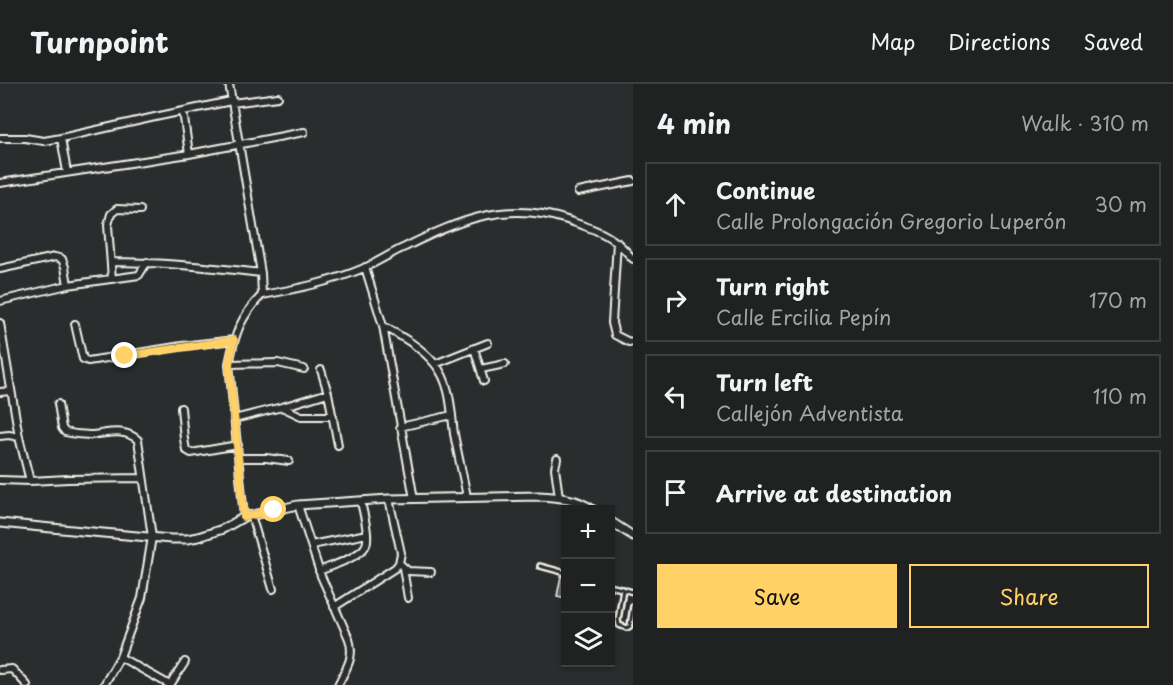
<!DOCTYPE html>
<html lang="en">
<head>
<meta charset="utf-8">
<style>
  :root { --surface:#202222; --page:#2d2f2f; --text:#f1f3f6; --muted:#a2a4a5; --line:#3d3f40; --accent:#ffd166 }
  body { margin:0; font-family:"Playpen Sans",sans-serif; background:var(--page); color:var(--text) }
  .controls { position:absolute; right:18px; bottom:18px; display:grid; overflow:hidden; border-radius:0px; box-shadow:0 2px 4px #0004 }
  .controls button { width:54px; height:54px; display:grid; place-items:center; padding:0; border:0; border-bottom:2px solid var(--line); background:var(--surface); color:var(--text); font:30px sans-serif }
  .stop { position:absolute; width:18px; height:18px; margin:-14px; border:4px solid #ffd166; border-radius:50%; background:#fff }
  .stop.end { background:#ffd166; border-color:#fff; box-shadow:0 2px 6px #0008 }
  .list { margin:0; padding:0; list-style:none }
  h2 { display:flex; justify-content:space-between; align-items:center; height:78px; margin:0; padding:0 24px; font-size:26px }
  h2 small { font-size:20px; font-weight:400; color:var(--muted) }
  .list li { display:grid; grid-template-columns:39px 1fr auto; gap:18px; align-items:center; box-sizing:border-box; height:84px; margin:0 12px 12px; padding:0 12px; border:2px solid var(--line); border-radius:0px }
  .list b { display:block; font-size:22px; white-space:nowrap }
  .list p { margin:0; font-size:20px; white-space:nowrap; color:var(--muted) }
  .list em { font-size:20px; font-style:normal; color:var(--muted) }
  .actions { display:flex; gap:12px; padding:18px 24px }
  .actions a { flex:1; padding:14px 0; border:2px solid var(--accent); border-radius:0px; text-align:center; font-size:21px; color:var(--accent) }
  .actions .main { background:var(--accent); color:#111 }
  .icon { flex:none; width:33px; height:33px; fill:none; stroke:currentColor; stroke-width:2; stroke-linecap:round; stroke-linejoin:round }
  .map { position:relative; flex:none; width:633px; height:601px; overflow:hidden }
  header { display:flex; align-items:center; gap:36px; box-sizing:border-box; height:84px; padding:0 30px; background:var(--surface); border-bottom:2px solid var(--line) }
  header strong { font-size:28px }
  nav { display:flex; gap:33px; margin-inline-start:auto; font-size:21px }
  main { display:flex }
  aside { flex:1; background:var(--surface) }
  .map>svg:first-child { display:block }
  .building { fill:#656072; stroke:#f4f1e8; stroke-width:1.5 }
  .lines { fill:none; stroke-linecap:round; stroke-linejoin:round }
  .service-casing { stroke:#f4f1e8; stroke-width:8 }
  .minor-casing { stroke:#f4f1e8; stroke-width:10 }
  .tertiary-casing { stroke:#f4f1e8; stroke-width:11 }
  .service { stroke:#2a2d2e; stroke-width:3 }
  .minor { stroke:#2a2d2e; stroke-width:6 }
  .tertiary { stroke:#2a2d2e; stroke-width:7 }
  .route { stroke:#ffd166; stroke-width:8 }
</style>
</head>
<body>
<header>
<strong>Turnpoint</strong>
<nav><a>Map</a><a>Directions</a><a>Saved</a></nav>
</header>
<main>
<div class="map">
<svg width="633" height="601" viewBox="0 0 633 601">
  <rect width="100%" height="100%" fill="#2a2d2e"/>
  <filter id="ink" filterUnits="userSpaceOnUse"><feTurbulence type="fractalNoise" baseFrequency=".0167" numOctaves="2"/><feDisplacementMap in="SourceGraphic" scale="12" xChannelSelector="R" yChannelSelector="G"/><feConvolveMatrix kernelMatrix="1 2 1 2 8 2 1 2 1" color-interpolation-filters="sRGB"/></filter>
  <g filter="url(#ink)">
    <path class="building" d="M561,492L566,493V514L557,512Z"/>
    <g class="lines">
      <defs>
        <path id="service" d="M540,482L566,489
          M610,502L633,508
          M623,505L618,536L619,541L627,544L630,542L633,522"/>
        <path id="minor" d="M229,0L261,189L262,211C240,233 235,250 229,280L244,433
          M232,19L278,13
          M183,27L189,70
          M0,54H25L44,57L61,54L155,33L231,17
          M61,54L67,88
          M0,99L189,70L304,48
          M578,108L633,97
          M617,158L612,239L615,251L629,258L633,257
          M111,178C162,178 211,183 261,189
          M365,183L383,242L414,415
          M0,185L55,173L62,175L65,183L68,201
          M112,195L108,141L111,130L117,125L140,126
          M262,211C297,205 331,198 364,184C378,178 391,169 405,163C460,136 506,116 567,136C584,142 603,147 617,159C623,163 628,170 633,175
          M0,217L68,201L139,191L147,178
          M0,239L19,353L30,397
          M75,240L82,271L83,275L88,277L182,262L234,256
          M383,242C401,252 421,263 435,280C451,299 451,326 454,350C458,371 463,392 467,413
          M474,264L484,297
          M229,280L278,279L304,285
          M435,280L488,259
          M481,285L505,280
          M321,286L328,309L338,361
          M0,308L11,307
          M58,320L62,344L65,348C73,350 82,351 90,351C107,350 124,343 138,356L152,453L142,514L120,573L104,601
          M282,323L328,309
          M181,324L184,355L186,366L191,369L238,361
          M234,335L282,323L301,332H333
          M400,343L452,331
          M0,352L9,351L19,353
          M239,374H266L289,377
          M557,375L555,384L559,413
          M0,396L30,397L68,395L143,394
          M298,421L321,492L349,555C355,574 346,584 338,601
          M251,431L273,505
          M311,461L367,450
          M399,479L408,487L431,488
          M403,484L408,514
          M319,487C331,482 361,473 366,461C370,452 363,428 361,418
          M334,523L395,484L399,479L401,469L389,415
          M120,573L170,601L185,578
          M0,586L12,585L27,601"/>
        <path id="tertiary" d="M610,437L633,452
          M0,439L103,449L171,455H187L198,453L223,445L244,433L298,421L389,415L538,412C558,413 577,414 593,426"/>
      </defs>
      <use href="#service" class="service-casing"/>
      <use href="#minor" class="minor-casing"/>
      <use href="#tertiary" class="tertiary-casing"/>
      <use href="#service" class="service"/>
      <use href="#minor" class="minor"/>
      <use href="#tertiary" class="tertiary"/>
    </g>
  </g>
  <g class="lines" filter="url(#ink)">
    <path class="route" d="M125,272L234,256L229,280L244,433L274,426"/>
  </g>
</svg>
<div class="controls">
<button>+</button>
<button>−</button>
<button><svg class="icon" aria-label="layers" viewBox="0 0 24 24"><path d="M12 4l9 5-9 5-9-5zM3 14l9 5 9-5"/></svg></button>
</div>
<div class="stop" style="left:274px;top:426px"></div>
<div class="stop end" style="left:125px;top:272px"></div>
</div>
<aside>
<h2>4 min<small>Walk · 310 m</small></h2>
<ul class="list">
<li><svg class="icon" aria-label="ahead" viewBox="0 0 24 24"><path d="M12 20V5M6 11l6-6 6 6"/></svg><div><b>Continue</b><p>Calle Prolongación Gregorio Luperón</p></div><em>30 m</em></li>
<li><svg class="icon" aria-label="right" viewBox="0 0 24 24"><path d="M7 20v-9h11M14 6l5 5-5 5"/></svg><div><b>Turn right</b><p>Calle Ercilia Pepín</p></div><em>170 m</em></li>
<li><svg class="icon" aria-label="left" viewBox="0 0 24 24"><path d="M17 20v-9H6M10 6l-5 5 5 5"/></svg><div><b>Turn left</b><p>Callejón Adventista</p></div><em>110 m</em></li>
<li><svg class="icon" aria-label="arrive" viewBox="0 0 24 24"><path d="M6 21V4h12l-3 4 3 4H6"/></svg><div><b>Arrive at destination</b></div></li>
</ul>
<div class="actions"><a class="main">Save</a><a>Share</a></div>
</aside>
</main>
</body>
</html>
